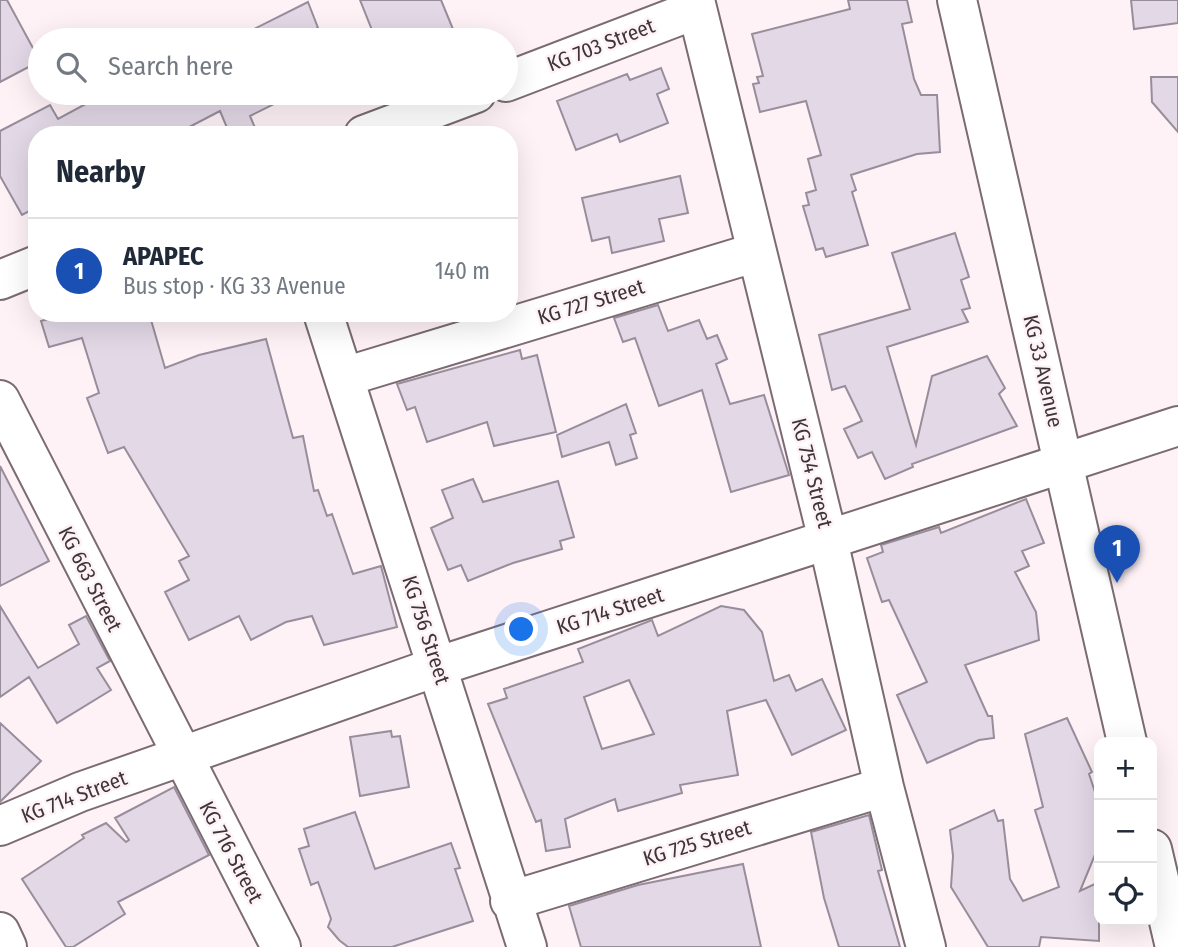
<!DOCTYPE html>
<html lang="en">
<head>
<meta charset="utf-8">
<style>
  :root { --surface:#fff; --page:#f2f2f3; --text:#1f2937; --muted:#747a83; --line:#e0e1e3; --accent:#2563eb }
  body { margin:0; font-family:"Fira Sans Condensed",sans-serif; background:var(--page); color:var(--text) }
  .controls { position:absolute; right:21px; bottom:21px; display:grid; overflow:hidden; border-radius:14px; box-shadow:0 7px 28px #0002 }
  .controls button { width:63px; height:63px; display:grid; place-items:center; padding:0; border:0; border-bottom:2px solid var(--line); background:var(--surface); color:var(--text); font:35px sans-serif }
  .you { position:absolute; left:522px; top:630px; width:24px; height:24px; margin:-18px; border:5px solid #fff; border-radius:50%; background:#1a73e8; box-shadow:0 0 0 10px #1a73e833 }
  .badge { display:grid; place-items:center; width:46px; height:46px; border-radius:50%; background:var(--accent); color:#fff; font-size:23px; font-weight:700 }
  .pin { position:absolute; translate:-50% -58px; filter:drop-shadow(0 2px 4px #0008) }
  .pin::after { content:''; position:absolute; top:37px; width:24px; height:21px; background:inherit; clip-path:polygon(0 0,100% 0,50% 100%) }
  .list { margin:0; padding:0; list-style:none }
  h2 { display:flex; justify-content:space-between; align-items:center; height:91px; margin:0; padding:0 28px; font-size:30px }
  h2 small { font-size:23px; font-weight:400; color:var(--muted) }
  .list li { display:grid; grid-template-columns:46px 1fr auto; gap:21px; align-items:center; box-sizing:border-box; height:105px; padding:0 28px; border-top:2px solid var(--line) }
  .list b { display:block; font-size:26px; white-space:nowrap }
  .list p { margin:0; font-size:23px; white-space:nowrap; color:var(--muted) }
  .list em { font-size:23px; font-style:normal; color:var(--muted) }
  .icon { flex:none; width:38px; height:38px; fill:none; stroke:currentColor; stroke-width:2; stroke-linecap:round; stroke-linejoin:round }
  .map { position:relative; flex:none; width:1178px; height:947px; overflow:hidden }
  .search { position:absolute; background:var(--surface); box-shadow:0 7px 28px #0002; left:28px; top:28px; width:490px; height:77px; display:flex; align-items:center; gap:18px; box-sizing:border-box; padding:0 24px; border-radius:38px; color:var(--muted); font-size:26px }
  .panel { position:absolute; background:var(--surface); box-shadow:0 7px 28px #0002; left:28px; top:126px; width:490px; height:196px; border-radius:28px }
  .map>svg:first-child { display:block }
  .building { fill:#e2d8e6; stroke:#988e9b; stroke-width:2; fill-rule:evenodd }
  .lines { fill:none; stroke-linecap:round; stroke-linejoin:round }
  .minor-casing { stroke:#7b6b72; stroke-width:42 }
  .major-casing { stroke:#7b6b72; stroke-width:42 }
  .minor { stroke:#fff; stroke-width:38 }
  .major { stroke:#fff; stroke-width:38 }
  .labels { text-anchor:middle; dominant-baseline:central; stroke-width:5; stroke-linejoin:round; paint-order:stroke }
  .street-label { font-size:21px; fill:#3d3639; stroke:#fef2f7 }
</style>
</head>
<body>
<div class="map">
<svg width="1178" height="947" viewBox="0 0 1178 947">
  <rect width="100%" height="100%" fill="#fef2f7"/>
  <path class="building" d="M0,0H7L40,61L0,82Z
    M360,0H441L455,34L440,40H376Z
    M848,0H907L912,22L902,24L914,79L921,95H937L940,152L917,154L851,175L856,190L852,192L868,245L826,257L823,248L816,250L803,206L809,205L806,193L816,190L808,159L821,155L806,101L760,112L753,84L759,83L757,77L763,76L752,34L850,9Z
    M1131,0H1178V23L1134,29Z
    M308,2L318,28L287,40H232Z
    M661,68L669,89L657,94L668,123L620,142L617,134L576,150L557,101L627,74L630,80Z
    M1151,77H1178V132L1152,102Z
    M106,93H296L250,116L258,135H230L220,111L174,135H37V207L22,215L0,176V131L50,105L58,119Z
    M680,176L688,213L659,219L664,241L612,253L609,237L592,241L582,198Z
    M955,233L969,277L961,280L970,308L962,310L968,322L887,347L916,445L932,376L987,356L1005,388L999,394L1017,426L912,464L913,467L885,479L872,452L858,458L844,429L862,421L845,386L832,390L819,335L910,309L892,253Z
    M658,305L668,331L699,320L707,339L717,335L727,359L716,364L730,404L764,395L789,475L731,492L702,390L659,406L635,338L623,342L614,318Z
    M71,313H149L165,368L199,355L266,339L293,438L303,436L314,491L318,490L327,516L332,514L353,574L381,566L397,627L324,645L312,616L286,622L251,640L239,616L189,640L165,592L189,580L179,561L189,556L124,447L108,453L87,398L99,393L82,338L49,347L41,321Z
    M520,350L522,359L537,355L556,432L494,446L487,422L427,442L415,407L407,410L397,384Z
    M626,404L636,433L630,435L637,458L616,465L609,442L562,457L557,435Z
    M0,466L49,561L0,586Z
    M473,479L483,502L558,481L574,537L560,541L562,549L513,563L468,581L461,565L448,570L431,528L453,518L442,490Z
    M1026,499L1044,543L1022,551L1029,566L1015,572L1036,612L1039,640L965,665L988,716H992L994,738L979,740L927,763L897,695L927,682L889,600L882,602L867,558L883,552L881,545L939,527L941,533Z
    M0,606L38,668L79,644L69,625L86,616L110,661L97,668L111,690L57,723L29,677L0,697Z
    M721,606L744,610L762,632L774,681L789,675L796,691L822,679L846,730L792,755L766,700L727,711L738,775L680,785L682,793L618,811L615,799L587,810L565,819L570,847L546,851L541,820L536,822L488,704L507,698L504,689L583,662L578,649L652,620L658,636ZM629,680L654,734L602,749L584,697Z
    M1067,718L1092,772L1089,774L1099,804V845L1080,891L1099,882V941L1041,937L1039,947H988L951,887L953,856L950,830L994,810L998,821L1003,820L1010,879L1023,901L1059,887L1035,810L1043,807L1025,734Z
    M0,723L41,761L0,802Z
    M391,731L392,737L400,736L409,787L360,796L350,737Z
    M174,787L209,855L118,902L125,914L73,947H66L22,879L84,838L82,835L106,823L126,842L129,840L115,818Z
    M355,812L375,869L451,843L460,868L455,869L473,921L392,947H348L339,940L328,927L331,919L318,882L311,885L299,849L309,846L304,829Z
    M869,815L882,870L878,871L900,947H839L824,898L811,832Z
    M743,864L761,947H581L569,906L638,885Z"/>
  <g class="lines">
    <defs>
      <path id="minor" d="M695,0L828,540L884,787L926,947
        M506,82L697,9
        M364,135L476,93
        M0,280L37,265
        M323,313L527,947
        M344,377L757,252
        M0,400L281,947
        M0,826L80,792L439,666L1178,426
        M510,901L884,787
        M0,932L7,947"/>
      <path id="major" d="M957,0L1127,742
        M1152,849L1175,947"/>
    </defs>
    <use href="#minor" class="minor-casing"/>
    <use href="#major" class="major-casing"/>
    <use href="#minor" class="minor"/>
    <use href="#major" class="major"/>
  </g>
  <g class="labels">
    <g class="street-label">
      <text transform="translate(601 45) rotate(-21)">KG 703 Street</text>
      <text transform="translate(591 302) rotate(-17)">KG 727 Street</text>
      <text transform="translate(1043 371) rotate(77)">KG 33 Avenue</text>
      <text transform="translate(812 473) rotate(76)">KG 754 Street</text>
      <text transform="translate(90 579) rotate(63)">KG 663 Street</text>
      <text transform="translate(610 611) rotate(-18)">KG 714 Street</text>
      <text transform="translate(426 630) rotate(72)">KG 756 Street</text>
      <text transform="translate(74 797) rotate(-21)">KG 714 Street</text>
      <text transform="translate(697 843) rotate(-17)">KG 725 Street</text>
      <text transform="translate(231 852) rotate(62)">KG 716 Street</text>
    </g>
  </g>
</svg>
<div class="controls">
<button>+</button>
<button>−</button>
<button><svg class="icon" aria-label="locate" viewBox="0 0 24 24"><circle cx="12" cy="12" r="6"/><path d="M12 2v4M12 18v4M2 12h4M18 12h4"/></svg></button>
</div>
<div class="you"></div>
<div class="pin badge" style="left:1117px;top:583px;background:#1a4fb4">1</div>
<div class="search"><svg class="icon" aria-label="search" viewBox="0 0 24 24"><circle cx="10" cy="10" r="6"/><path d="M15 15l6 6"/></svg>Search here</div>
<section class="panel">
<h2>Nearby<small></small></h2>
<ul class="list">
<li><span class="badge" style="background:#1a4fb4">1</span><div><b>APAPEC</b><p>Bus stop · KG 33 Avenue</p></div><em>140 m</em></li>
</ul>
</section>
</div>
</body>
</html>
